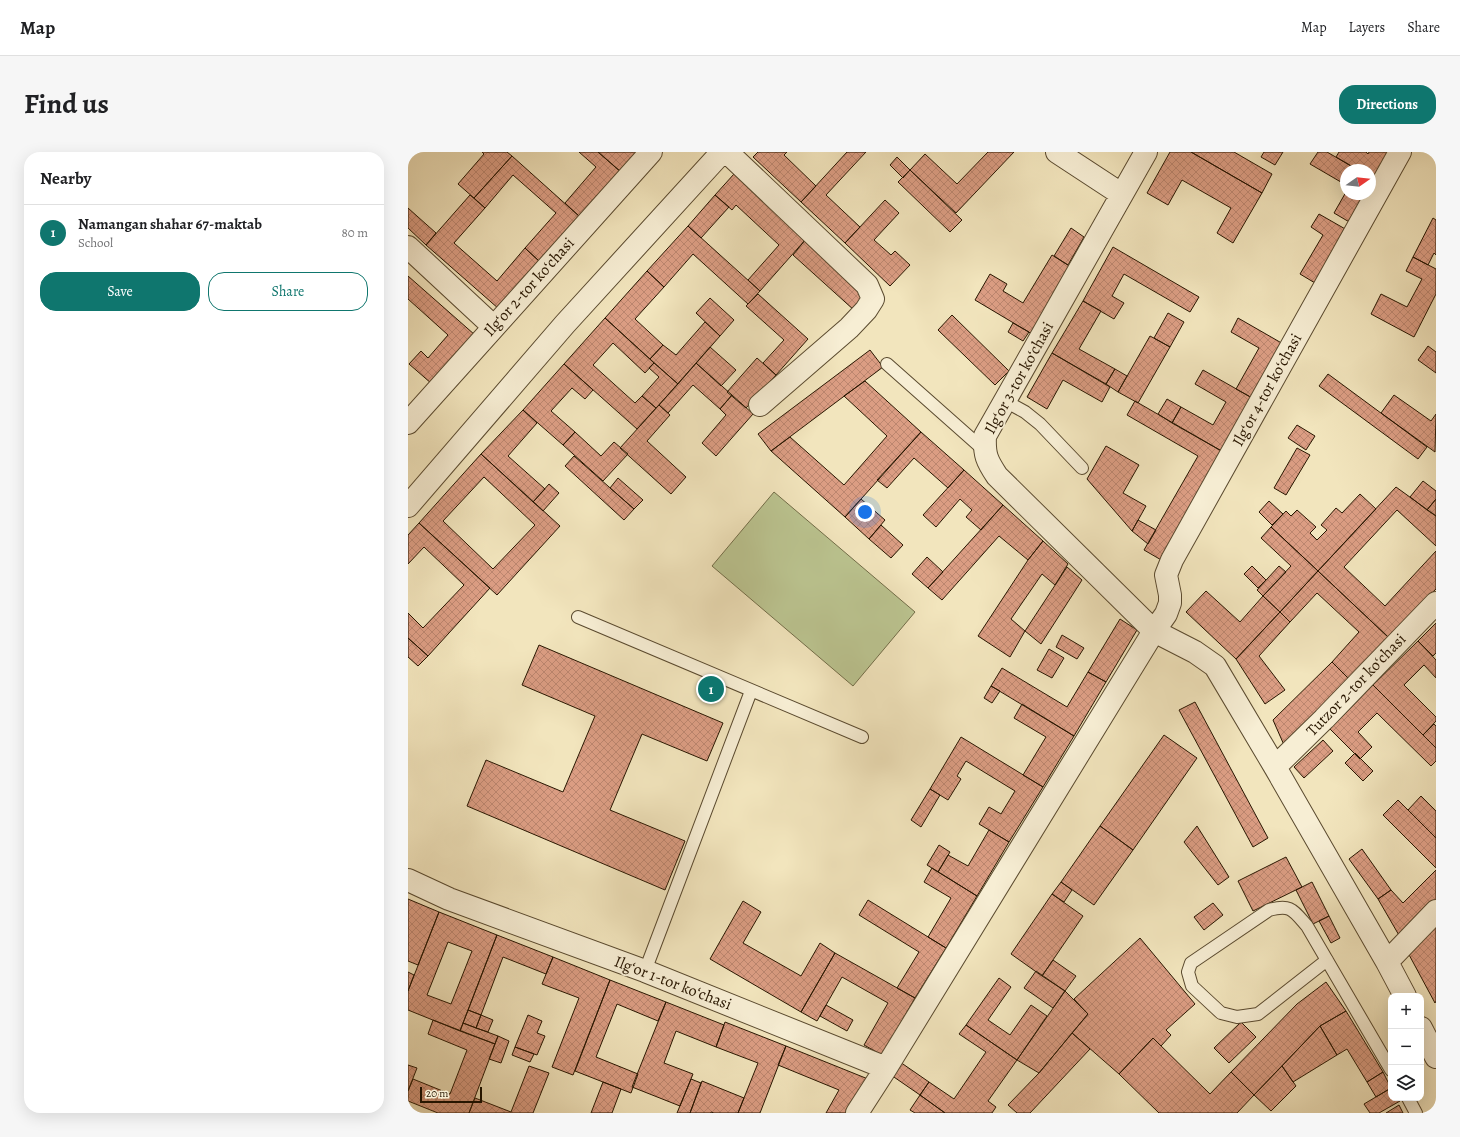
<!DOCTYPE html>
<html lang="en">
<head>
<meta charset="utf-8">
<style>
  :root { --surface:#fff; --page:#f6f6f6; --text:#202124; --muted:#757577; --line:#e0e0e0; --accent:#0f766e }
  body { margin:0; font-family:Alegreya,serif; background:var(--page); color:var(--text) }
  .controls { position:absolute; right:12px; bottom:12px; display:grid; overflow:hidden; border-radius:8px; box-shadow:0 4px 16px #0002 }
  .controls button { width:36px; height:36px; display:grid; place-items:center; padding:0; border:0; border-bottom:1px solid var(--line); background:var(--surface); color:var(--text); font:20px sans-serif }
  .compass { position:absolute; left:932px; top:12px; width:36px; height:36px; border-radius:50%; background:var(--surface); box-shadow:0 4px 16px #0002; rotate:76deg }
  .scale { position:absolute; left:12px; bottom:10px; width:62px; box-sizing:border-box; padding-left:4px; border:2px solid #281600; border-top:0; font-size:11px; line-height:14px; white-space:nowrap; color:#281600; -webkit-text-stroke:3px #f7eed4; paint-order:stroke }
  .you { position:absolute; left:457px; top:360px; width:14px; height:14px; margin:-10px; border:3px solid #fff; border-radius:50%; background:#1a73e8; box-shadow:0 0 0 6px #1a73e833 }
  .badge { display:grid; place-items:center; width:26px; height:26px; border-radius:50%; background:var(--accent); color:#fff; font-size:13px; font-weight:700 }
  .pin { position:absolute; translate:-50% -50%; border:2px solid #fff; box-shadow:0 1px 4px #0006 }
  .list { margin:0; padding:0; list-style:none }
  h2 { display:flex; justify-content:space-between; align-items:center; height:52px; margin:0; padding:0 16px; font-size:17px }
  h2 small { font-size:13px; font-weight:400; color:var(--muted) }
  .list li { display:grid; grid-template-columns:26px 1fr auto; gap:12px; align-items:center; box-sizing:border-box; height:56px; padding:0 16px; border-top:1px solid var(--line) }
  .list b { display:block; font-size:15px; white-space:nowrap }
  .list p { margin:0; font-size:13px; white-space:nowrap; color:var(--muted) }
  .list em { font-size:13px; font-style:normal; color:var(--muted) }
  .actions { display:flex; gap:8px; padding:12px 16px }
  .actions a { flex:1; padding:9px 0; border:1px solid var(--accent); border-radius:16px; text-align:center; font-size:14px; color:var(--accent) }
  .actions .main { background:var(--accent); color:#fff }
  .icon { flex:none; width:22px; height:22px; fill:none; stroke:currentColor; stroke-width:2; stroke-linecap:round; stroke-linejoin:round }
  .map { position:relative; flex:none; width:1028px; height:961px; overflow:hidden; border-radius:16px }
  header { display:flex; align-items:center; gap:24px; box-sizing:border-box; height:56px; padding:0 20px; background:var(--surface); border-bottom:1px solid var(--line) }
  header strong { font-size:19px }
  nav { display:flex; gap:22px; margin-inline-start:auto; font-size:14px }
  .intro { display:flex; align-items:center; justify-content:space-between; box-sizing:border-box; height:96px; padding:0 24px }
  h1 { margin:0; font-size:28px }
  .button { padding:10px 18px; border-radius:16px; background:var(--accent); color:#fff; font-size:14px; font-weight:700 }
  main { display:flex; gap:24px; padding:0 24px }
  aside { flex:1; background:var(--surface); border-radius:16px; box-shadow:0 4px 16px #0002 }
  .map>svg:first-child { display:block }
  .garden { fill:#bbc490; stroke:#726d48 }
  .building { fill:url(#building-cross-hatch); stroke:#281600; fill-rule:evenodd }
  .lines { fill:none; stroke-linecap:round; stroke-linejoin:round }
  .lane-casing { stroke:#5a4a2f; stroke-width:14 }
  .street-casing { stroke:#5a4a2f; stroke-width:24 }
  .lane { stroke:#f7eed4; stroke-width:12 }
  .street { stroke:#f7eed4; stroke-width:22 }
  .labels { text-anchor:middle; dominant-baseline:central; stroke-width:4; stroke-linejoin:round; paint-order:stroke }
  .street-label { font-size:16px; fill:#281600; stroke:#f7eed4 }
</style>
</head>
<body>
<header>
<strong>Map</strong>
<nav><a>Map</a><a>Layers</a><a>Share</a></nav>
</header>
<div class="intro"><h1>Find us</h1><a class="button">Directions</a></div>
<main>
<aside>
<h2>Nearby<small></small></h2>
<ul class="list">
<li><span class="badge">1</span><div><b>Namangan shahar 67-maktab</b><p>School</p></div><em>80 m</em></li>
</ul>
<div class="actions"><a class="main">Save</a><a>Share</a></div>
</aside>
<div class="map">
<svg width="1028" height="961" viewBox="0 0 1028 961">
  <defs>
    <pattern id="building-cross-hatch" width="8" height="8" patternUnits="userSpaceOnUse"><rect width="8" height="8" fill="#db9d83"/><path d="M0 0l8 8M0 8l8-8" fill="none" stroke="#bc866f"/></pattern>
  </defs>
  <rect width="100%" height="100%" fill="#f2e5bd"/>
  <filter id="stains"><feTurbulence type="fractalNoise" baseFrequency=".005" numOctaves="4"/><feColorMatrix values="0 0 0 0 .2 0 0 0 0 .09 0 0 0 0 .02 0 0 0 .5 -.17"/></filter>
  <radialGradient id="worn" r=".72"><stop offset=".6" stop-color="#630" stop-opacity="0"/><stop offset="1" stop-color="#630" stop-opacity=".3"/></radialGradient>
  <path class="garden" d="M366,340L507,460L445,534L304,414Z"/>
  <path class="building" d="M74,0H99L104,4L66,46L50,32L76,2Z
    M171,0H190L212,19L172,65L157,51L188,15Z
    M190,0H234L215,22Z
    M350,0H379L376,3L408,34L393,50L345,5Z
    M439,0H458L418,43L452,75L437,91L393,50Z
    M580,0H606L548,61L502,18L517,2L549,32Z
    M762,0H783L854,41L825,91L809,81L823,56L774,28L760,53L739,41Z
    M783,0H826L864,22L854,41Z
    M856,0H875L867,13L853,5Z
    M910,0H919L950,18H938V33L902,12Z
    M931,0H958L960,2L961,0H984L968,28L962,25V18H950L928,5Z
    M104,4L172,65L132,110L117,96L148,61L105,23L77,56L66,46Z
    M489,5L502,18L495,26L482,13Z
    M502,18L554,68L542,80L490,30Z
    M326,22L398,87L352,139L340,128L371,93L328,53L324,58L307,43Z
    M938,40V42H960L943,71L926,61Z
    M62,43L77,56L46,91L89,129L117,96L132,110L91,157L18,93Z
    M307,43L321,55L293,86L280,74Z
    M477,48L491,61L466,88L483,103L487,99L502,113L482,134L437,91Z
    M0,56L28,81L18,93L0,76Z
    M911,62L939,78L907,131L892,122L915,83L903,75Z
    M1025,66L1028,68V103L1026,101L1020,113L1005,105Z
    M280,74L352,139L340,152L285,102L256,135L239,119Z
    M663,76L676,85L660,113L646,104Z
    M398,87L461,144L447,159L385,103Z
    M705,95L791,145L782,160L716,122L704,144L716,151L706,167L675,149Z
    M644,103L663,115L624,182L567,148L582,122L599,132L595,139L615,151Z
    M1005,105L1028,117V142L1006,185L963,162L973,142L999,155L1014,127L998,119Z
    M239,119L256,135L227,167L255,193L242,207L197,166Z
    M0,124L67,183L24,232L1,212L13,199L20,206L40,183L0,147Z
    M350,142L400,187L368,223L355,211L376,188L338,154Z
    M302,146L326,168L312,184L288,161Z
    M675,149L693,159L671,197L707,217L698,232L644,201Z
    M760,161L776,170L762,195L746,186Z
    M544,163L601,219L587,233L530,178Z
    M197,166L246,211L237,221L205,191L185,213L227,251L234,244L248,256L229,277L156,212Z
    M830,166L877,193L846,247L828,237L851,196L823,180Z
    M297,170L312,184L270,232L242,207L255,193L268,203Z
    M605,171L621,180L615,189L600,180Z
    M742,184L762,195L730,251L710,240Z
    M1020,194L1028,200V221L1010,208Z
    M302,195L328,218L313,234L288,211Z
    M462,198L475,215L363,299L350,282Z
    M644,201L702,235L694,250L655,228L639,257L619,245Z
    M349,206L368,223L338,256L319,240Z
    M246,211L270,232L248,256L234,244L251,225L241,216Z
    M288,211L324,243L312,257L285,233L260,261L251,253Z
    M156,212L185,238L177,247L164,236L143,259L167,280L155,293L115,258Z
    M707,217L719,224L710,240L698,232Z
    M795,218L846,247L817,301L764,271L773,255L805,273L818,250L787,232Z
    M920,222L1019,295L1010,307L911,234Z
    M457,229L513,280L437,365L363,299L382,285L436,333L479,284L436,244Z
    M324,243L345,262L308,304L294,291L318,263L312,257Z
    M986,243L1023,269L1028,262L1027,300L973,261Z
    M759,247L773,255L764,271L750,262Z
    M727,249L817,301L755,409L736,398L790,304L719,263Z
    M251,253L262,263L239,289L278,325L263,342L212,296Z
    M115,258L129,271L100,304L137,337L125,350L73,302Z
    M889,273L907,284L898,298L880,286Z
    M167,280L193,304L206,290L220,302L195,329L155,293Z
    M513,280L556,318L540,336L506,306L479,336L469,328Z
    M698,294L731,313L715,341L738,354L724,379L679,327Z
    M889,296L902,303L878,343L866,336Z
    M73,302L152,374L89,443L11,371ZM76,325L127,373L85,417L35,369Z
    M166,304L226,357L216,368L157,314Z
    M556,318L595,353L573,378L558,365L564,358L552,347L528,375L515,363Z
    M210,326L235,348L226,357L202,336Z
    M1015,329L1028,339V347L1019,358L1002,345Z
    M141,332L151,341L135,359L125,350Z
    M988,335L1028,364V394L989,358L936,415L977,454L1028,399V437L980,485L910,419Z
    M952,342L968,357L910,419L863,375L878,359L883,364L889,358L908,375L902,381L909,388L919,378L913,373L928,356L934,361Z
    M453,347L477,368L461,387L437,365Z
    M1028,347V364L1019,358Z
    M861,349L875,362L864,373L851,360Z
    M595,353L635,389L620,408L591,384L534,448L520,436Z
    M730,368L748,378L740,392L724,379Z
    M11,371L82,436L20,504L0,486V461L15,476L56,433L16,395L0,412V383Z
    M473,373L495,393L483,406L461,387Z
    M863,375L910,419L872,460L855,444L883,414L853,386Z
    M635,389L660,412L647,433L634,422L603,467L617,479L602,505L570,484L620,408Z
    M519,405L535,420L520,436L504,422Z
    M844,414L858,428L850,436L836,422Z
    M871,414L878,420L855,444L849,438Z
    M659,415L674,428L633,492L617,479Z
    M910,419L980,485L941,527L924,510L951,480L909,441L882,470L872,460Z
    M798,439L832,470L855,444L872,460L828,507L778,460Z
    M872,460L882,470L851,504L877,538L857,552L828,507Z
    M712,467L729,478L698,530L680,520Z
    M1028,471V501L1025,504L1010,489Z
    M654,483L676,496L669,507L648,495Z
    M0,486L20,504L10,514L0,505Z
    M1010,489L1028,508V526L1016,513L996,533L1028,565V569L1015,583L965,533Z
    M131,493L315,571L299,609L234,582L202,658L277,689L257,738L59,654L78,608L155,640L187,564L114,533Z
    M641,497L656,506L644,526L629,518Z
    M924,510L941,527L876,593L865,568Z
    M594,516L659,555L680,520L698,530L666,584L583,534Z
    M965,533L1028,596V609L1023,614L969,561L950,580L964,595L952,607L922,577Z
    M583,534L592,539L584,551L576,546Z
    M787,550L860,686L845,695L771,558Z
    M614,552L666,584L635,635L615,623L638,585L606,566Z
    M1026,572L1028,574V596L1015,583Z
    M756,583L789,606L725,698L692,674Z
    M553,585L635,635L601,690L571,672L581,655L593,662L607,639L558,609L549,624L553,627L540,648L522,637Z
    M915,588L925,599L896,626L886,615Z
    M947,601L965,619L955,629L937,611Z
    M522,637L532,643L513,675L503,668Z
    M1013,644L1028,659V686L1000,658Z
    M990,648L1028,686V716L975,663Z
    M692,674L725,698L686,753L653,730Z
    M789,674L821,725L810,733L776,690Z
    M581,678L601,690L569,744L530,720L540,703L560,714Z
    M531,693L542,700L530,720L519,713Z
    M954,697L983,738L970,747L941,707Z
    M878,705L894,735L845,759L830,729Z
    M524,716L569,744L538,796L520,785L543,746L516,730Z
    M1028,718V749L992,785L970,747L983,738L995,751Z
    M653,730L664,738L656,750L644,742Z
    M904,730L921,764L905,772L888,738Z
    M644,742L675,764L634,824L603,802Z
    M0,747L31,760L10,813L0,809Z
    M460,748L538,796L507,846L489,836L511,800L451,763Z
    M335,749L353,760L335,791L393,824L412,791L427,801L393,860L302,807Z
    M805,751L815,763L796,778L786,765Z
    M31,760L89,783L52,879L0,858V839ZM40,790L64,799L43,852L19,843Z
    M921,764L932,786L923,791L911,769Z
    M1028,770V849L1027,851L999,799Z
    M89,783L145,805L138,822L95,805L73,863L60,858Z
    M732,786L787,852L758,878L763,883L753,894L745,886L711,922L664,881L680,862L666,847Z
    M427,801L507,846L474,903L456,893L480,851L434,825L409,869L393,860Z
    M145,805L202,828L165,923L144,915L171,846L134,832Z
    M645,808L668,824L657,839L634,824Z
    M628,819L657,839L645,856L616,836Z
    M0,820L6,823L0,839Z
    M591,826L603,835L580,868L602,883L623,853L639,864L609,908L558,873Z
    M202,828L258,850L250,869L209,852L188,905L230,922L223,941L167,919Z
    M918,830L938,859L912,874L846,943L823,920L889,852Z
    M657,839L680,862L631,921L609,908Z
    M258,850L316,873L308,895L268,879L256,911L285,922L272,954L224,935Z
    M418,853L445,868L439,879L412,864Z
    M60,858L73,863L68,876L55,871Z
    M938,859L975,920L959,930L939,897L929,903L912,874Z
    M73,863L85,868L80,880L68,876Z
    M120,863L134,869L129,881L137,884L129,903L107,895Z
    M25,868L87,892L61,961H30L0,949V939L5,927L42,942L59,898L20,882Z
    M317,870L378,894L352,961H330L350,911L308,895Z
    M833,870L848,885L821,911L806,896Z
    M55,871L90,884L87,892L52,879Z
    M558,873L609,908L580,949L588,955L584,961H537L512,943L521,930L546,947L578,900L551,882Z
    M912,874L929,903L885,930L874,914Z
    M664,881L682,897L622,961H609L600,953L631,921Z
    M90,884L101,889L93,911L81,907Z
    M745,886L802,942L823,920L846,943L829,961H751L711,922Z
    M378,894L460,927L440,961H418L431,938L370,913Z
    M107,895L126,902L122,910L104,903Z
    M492,910L521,930L512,943L483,923Z
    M0,913L9,916L0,939Z
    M121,914L141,921L125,961H61L67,946L103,960Z
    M874,914L888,934L863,959L846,943Z
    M975,920L983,936L968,945L959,930Z
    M283,927L293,931L282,961H269Z
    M294,929L336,946L330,961H306L303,960V961H282Z
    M195,930L213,937L204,961H183Z
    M983,936V946H991L992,949L971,961H962L956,952Z
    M512,943L537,961H507L502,958Z
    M991,953L995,961H978Z"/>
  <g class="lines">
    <defs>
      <path id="lane" d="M479,212L576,298
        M597,249L617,260L632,272L674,316
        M170,465L454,585
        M919,808L850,862L829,865L813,861L784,834L780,820L783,811L861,758C883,752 885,758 899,774L983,918
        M237,819L343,539
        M1000,946L1008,961"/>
      <path id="street" d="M319,0L459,133L465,147L458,158L441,176L352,253
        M649,0L713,42
        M738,0L577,284C576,303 579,309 589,324L746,479L787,500L807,514L867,615L979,810L997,844
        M0,95L86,175
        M0,271L243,0
        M0,354L157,172L314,0
        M867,615L916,567L1028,451
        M0,728L41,747L237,819L478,916
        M979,810L1028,759
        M1013,876L1028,905
        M449,961L478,916L746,479L758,462L762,451V443L758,423L764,408L992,0"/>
    </defs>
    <use href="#lane" class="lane-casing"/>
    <use href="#street" class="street-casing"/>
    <use href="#lane" class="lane"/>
    <use href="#street" class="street"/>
  </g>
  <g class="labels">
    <g class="street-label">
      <text transform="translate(121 135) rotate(-48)">Ilgʻor 2-tor koʻchasi</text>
      <text transform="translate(611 226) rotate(-61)">Ilgʻor 3-tor koʻchasi</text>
      <text transform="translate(859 238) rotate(-61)">Ilgʻor 4-tor koʻchasi</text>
      <text transform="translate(948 533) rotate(-46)">Tutzor 2-tor koʻchasi</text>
      <text transform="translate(265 831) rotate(21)">Ilgʻor 1-tor koʻchasi</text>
    </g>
  </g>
  <rect width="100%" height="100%" filter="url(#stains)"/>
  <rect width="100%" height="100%" fill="url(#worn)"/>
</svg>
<div class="controls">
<button>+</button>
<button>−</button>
<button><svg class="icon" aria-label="layers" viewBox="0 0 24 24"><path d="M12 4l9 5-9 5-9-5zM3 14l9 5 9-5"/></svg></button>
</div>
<svg class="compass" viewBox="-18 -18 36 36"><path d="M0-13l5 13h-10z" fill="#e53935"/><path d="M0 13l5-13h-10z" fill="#757577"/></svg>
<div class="scale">20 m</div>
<div class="you"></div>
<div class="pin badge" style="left:303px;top:537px">1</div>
</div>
</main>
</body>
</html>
